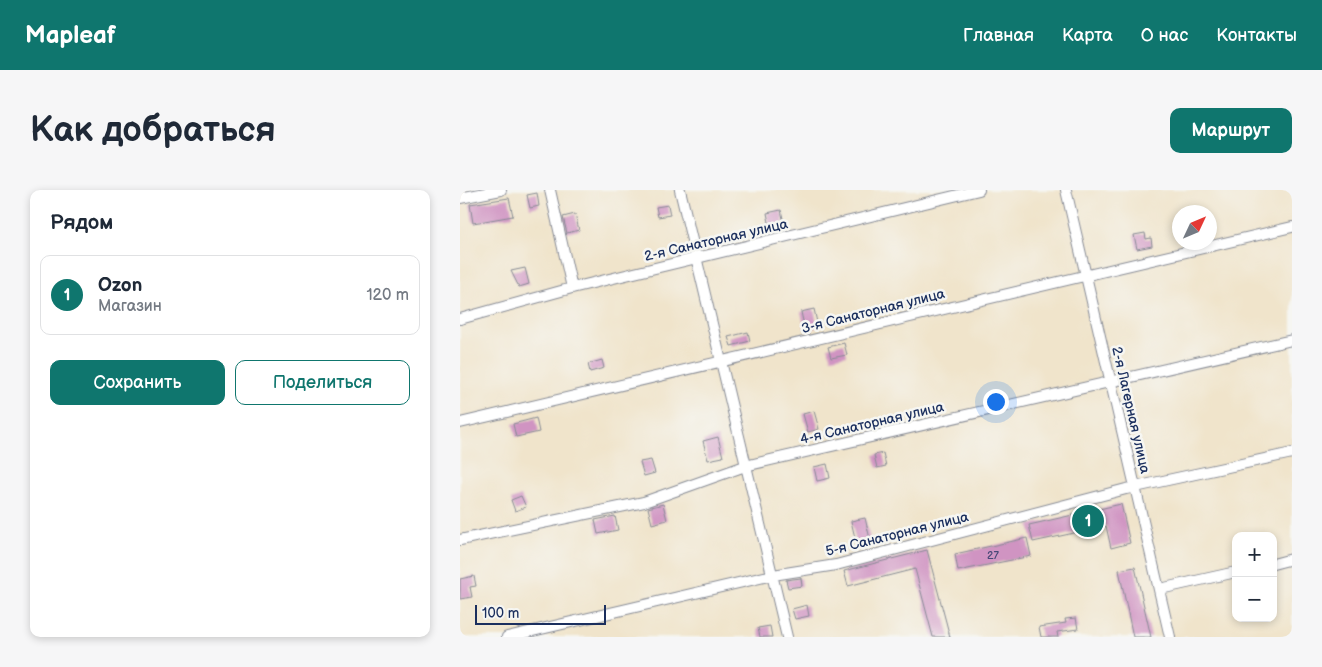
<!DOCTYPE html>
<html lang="ru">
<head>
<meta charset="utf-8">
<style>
  :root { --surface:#fff; --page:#f6f6f7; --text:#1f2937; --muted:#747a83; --line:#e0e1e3; --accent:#0f766e }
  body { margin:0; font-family:"Balsamiq Sans",sans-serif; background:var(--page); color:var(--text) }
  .controls { position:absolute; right:15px; bottom:15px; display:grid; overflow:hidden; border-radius:10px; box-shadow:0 2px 8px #0003 }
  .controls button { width:45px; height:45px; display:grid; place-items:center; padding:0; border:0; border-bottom:1px solid var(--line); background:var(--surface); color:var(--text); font:25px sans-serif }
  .compass { position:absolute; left:712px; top:15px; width:45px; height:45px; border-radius:50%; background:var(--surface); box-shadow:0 2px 8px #0003; rotate:46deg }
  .scale { position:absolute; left:15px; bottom:12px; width:131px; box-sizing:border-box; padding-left:5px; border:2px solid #1b2f5e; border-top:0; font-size:14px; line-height:18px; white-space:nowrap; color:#1b2f5e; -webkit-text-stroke:4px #f6f6f2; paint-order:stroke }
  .you { position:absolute; left:535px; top:211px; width:18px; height:18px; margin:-12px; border:4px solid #fff; border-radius:50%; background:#1a73e8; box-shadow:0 0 0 8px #1a73e833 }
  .badge { display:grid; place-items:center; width:32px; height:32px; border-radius:50%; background:var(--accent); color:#fff; font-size:16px; font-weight:700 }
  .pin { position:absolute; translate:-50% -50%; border:2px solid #fff; box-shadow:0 1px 5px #0006 }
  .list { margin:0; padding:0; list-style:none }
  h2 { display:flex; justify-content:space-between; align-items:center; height:65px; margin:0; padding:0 20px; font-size:21px }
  h2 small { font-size:16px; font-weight:400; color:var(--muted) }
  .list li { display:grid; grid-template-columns:32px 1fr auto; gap:15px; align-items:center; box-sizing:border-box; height:80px; margin:0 10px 10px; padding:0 10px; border:1px solid var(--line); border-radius:10px }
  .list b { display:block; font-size:19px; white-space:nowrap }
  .list p { margin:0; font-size:16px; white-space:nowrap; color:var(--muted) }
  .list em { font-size:16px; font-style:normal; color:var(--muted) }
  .actions { display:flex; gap:10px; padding:15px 20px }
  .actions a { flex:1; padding:11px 0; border:1px solid var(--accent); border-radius:10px; text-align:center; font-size:18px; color:var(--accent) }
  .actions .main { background:var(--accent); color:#fff }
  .map { position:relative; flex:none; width:832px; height:447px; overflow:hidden; border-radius:10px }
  header { display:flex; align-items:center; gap:30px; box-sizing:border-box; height:70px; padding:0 25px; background:var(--accent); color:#fff }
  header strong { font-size:24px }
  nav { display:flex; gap:28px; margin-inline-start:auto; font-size:18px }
  .intro { display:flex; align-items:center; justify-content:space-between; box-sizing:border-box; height:120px; padding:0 30px }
  h1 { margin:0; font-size:35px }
  .button { padding:12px 22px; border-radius:10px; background:var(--accent); color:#fff; font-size:18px; font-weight:700 }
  main { display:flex; gap:30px; padding:0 30px }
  aside { flex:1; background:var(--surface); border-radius:10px; box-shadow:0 2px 8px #0003 }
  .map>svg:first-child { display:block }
  .building { fill:#d094c2 }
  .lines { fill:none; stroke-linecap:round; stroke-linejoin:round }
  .minor-casing { stroke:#868a94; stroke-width:12 }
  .minor { stroke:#fff; stroke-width:10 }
  .labels { text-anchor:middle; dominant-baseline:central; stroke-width:5; stroke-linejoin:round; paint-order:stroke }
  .number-label { font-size:11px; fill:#484877 }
  .street-label { font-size:14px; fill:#1b2f5e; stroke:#f6f6f2 }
</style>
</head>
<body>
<header>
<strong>Mapleaf</strong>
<nav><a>Главная</a><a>Карта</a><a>О нас</a><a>Контакты</a></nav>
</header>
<div class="intro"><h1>Как добраться</h1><a class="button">Маршрут</a></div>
<main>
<aside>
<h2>Рядом<small></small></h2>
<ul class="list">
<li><span class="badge">1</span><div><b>Ozon</b><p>Магазин</p></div><em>120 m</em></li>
</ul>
<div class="actions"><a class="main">Сохранить</a><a>Поделиться</a></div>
</aside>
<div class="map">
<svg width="832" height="447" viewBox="0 0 832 447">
  <rect width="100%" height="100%" fill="#f6f6f2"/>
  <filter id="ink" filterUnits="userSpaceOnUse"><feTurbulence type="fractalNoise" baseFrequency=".02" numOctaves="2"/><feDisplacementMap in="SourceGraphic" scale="10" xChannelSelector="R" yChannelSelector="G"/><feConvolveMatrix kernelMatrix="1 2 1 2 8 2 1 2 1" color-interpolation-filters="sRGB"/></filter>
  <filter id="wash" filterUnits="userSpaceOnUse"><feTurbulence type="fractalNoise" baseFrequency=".0096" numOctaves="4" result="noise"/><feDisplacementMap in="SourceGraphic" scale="20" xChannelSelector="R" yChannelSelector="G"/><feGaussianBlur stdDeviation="1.12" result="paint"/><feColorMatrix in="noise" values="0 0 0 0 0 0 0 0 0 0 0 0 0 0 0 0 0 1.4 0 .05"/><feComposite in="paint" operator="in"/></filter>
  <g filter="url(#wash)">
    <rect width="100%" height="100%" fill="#f0e4cb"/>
    <g id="blocks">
      <path class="building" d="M77,3L79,16L70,18L67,5Z
        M49,8L53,26L13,33L10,14Z
        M208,15L210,25L198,27L196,17Z
        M321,20L324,33L310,37L307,23Z
        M115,24L119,40L107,43L103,27Z
        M685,43L686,49L691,48L692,56L677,59L674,45Z
        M65,78L69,94L59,97L51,81Z
        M354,119L358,137L345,140L341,122Z
        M288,142L290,151L271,156L268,147Z
        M384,153L387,165L371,168L368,157Z
        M142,170L144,178L130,182L128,174Z
        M354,221L359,239L348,242L343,224Z
        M76,228L79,242L56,247L53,234Z
        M258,247L263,267L248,270L243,251Z
        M423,263L426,276L417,278L414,265Z
        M191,270L195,283L184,286L180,272Z
        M367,274L370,288L357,291L354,277Z
        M61,306L66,317L55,321L51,310Z
        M203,314L207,330L192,334L188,318Z
        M661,314L670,353L651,358L646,336L573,352L569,335Z
        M155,326L158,340L138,344L135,330Z
        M405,328L410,349L396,352L391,331Z
        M567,348L571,366L498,381L495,364Z
        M467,360L490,447H473L455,379L388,396L384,381Z
        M675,377L691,447H673L659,380Z
        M14,386L16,396L10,397L12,407L0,409V389Z
        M341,388L342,396L328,398L326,390Z
        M347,415L349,426L335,429L332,419Z
        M616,428L618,439L597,442L598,447H581L579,437L606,433L605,429Z
        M310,436L312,447H300L298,438Z"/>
    </g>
  </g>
  <g filter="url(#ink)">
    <use href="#blocks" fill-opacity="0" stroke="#868a94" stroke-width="1"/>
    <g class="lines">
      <defs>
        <path id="minor" d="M90,0L112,98
          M220,0L327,447
          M606,0L710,447
          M0,8L41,0
          M0,129L112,98L519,0
          M0,233L832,37
          M0,350L184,312L285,276L832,150
          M813,374L832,369
          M700,399L776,382
          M47,447L313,385L376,375L666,299L832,263"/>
      </defs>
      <use href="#minor" class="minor-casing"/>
      <use href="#minor" class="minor"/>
    </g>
  </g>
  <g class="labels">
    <g class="number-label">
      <text x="533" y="365">27</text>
    </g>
    <g class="street-label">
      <text transform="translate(256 50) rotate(-13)">2-я Санаторная улица</text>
      <text transform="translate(413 121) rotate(-14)">3-я Санаторная улица</text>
      <text transform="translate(671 220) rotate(77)">2-я Лагерная улица</text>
      <text transform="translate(412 233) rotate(-13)">4-я Санаторная улица</text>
      <text transform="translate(437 344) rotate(-14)">5-я Санаторная улица</text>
    </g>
  </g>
</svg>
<div class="controls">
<button>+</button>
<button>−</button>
</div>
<svg class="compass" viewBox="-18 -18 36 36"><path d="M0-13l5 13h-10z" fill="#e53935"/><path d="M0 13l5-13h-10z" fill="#747a83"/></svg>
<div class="scale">100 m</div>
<div class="you"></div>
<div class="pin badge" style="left:628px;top:331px">1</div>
</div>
</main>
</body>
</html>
